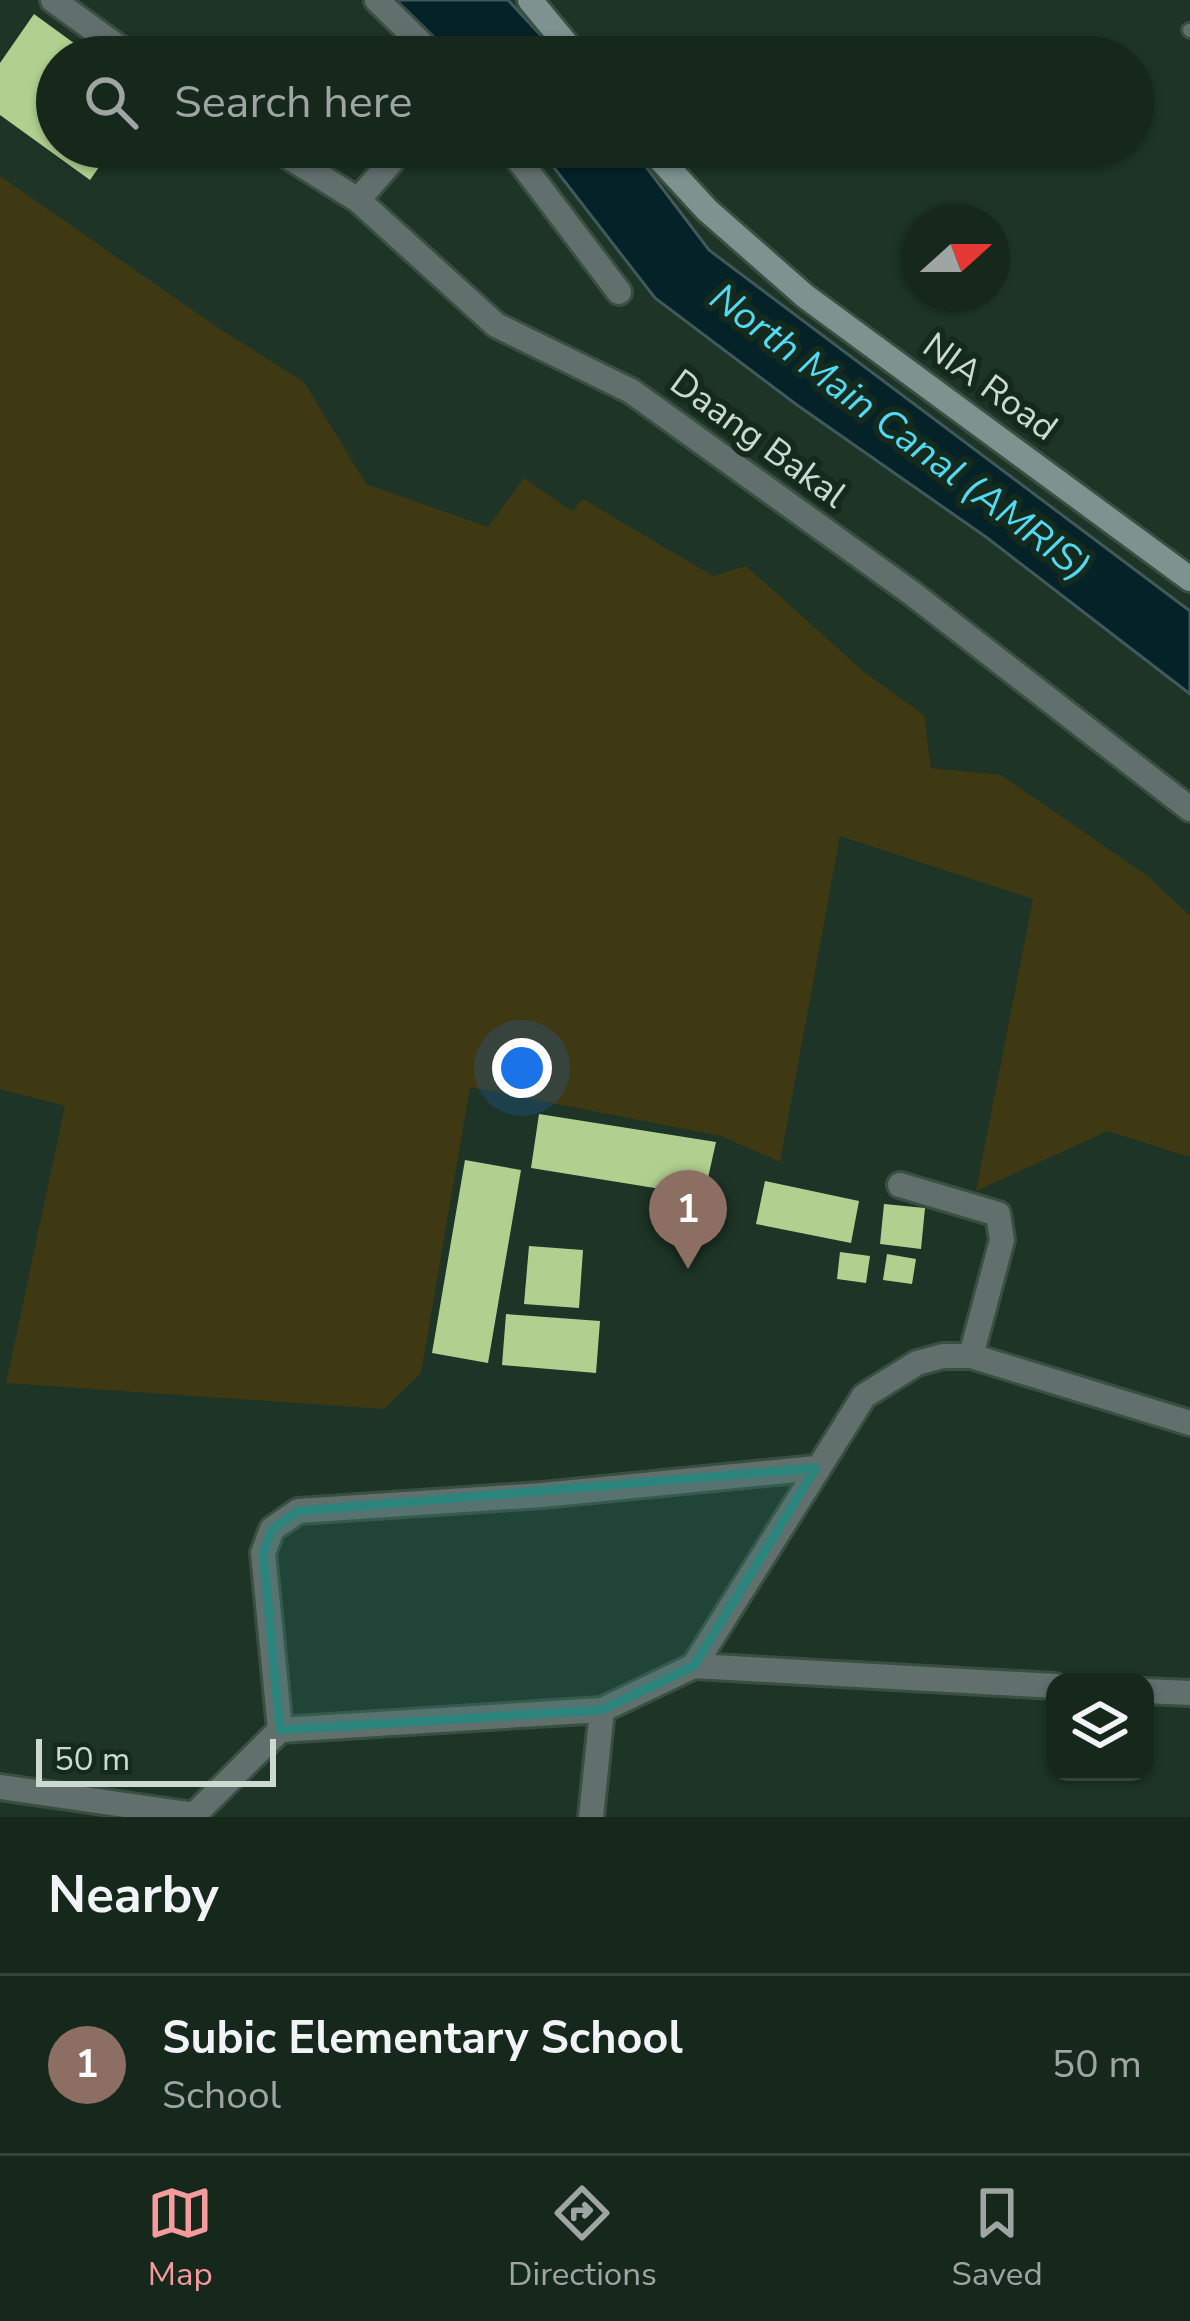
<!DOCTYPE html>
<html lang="en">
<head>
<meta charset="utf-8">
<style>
  :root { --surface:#16271c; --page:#233329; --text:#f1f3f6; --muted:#9ea5a3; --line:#35443b; --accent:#f59b9e }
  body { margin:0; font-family:"Nunito Sans",sans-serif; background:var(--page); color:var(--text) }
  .controls { position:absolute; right:36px; bottom:36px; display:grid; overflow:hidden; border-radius:24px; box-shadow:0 3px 9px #0004 }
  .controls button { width:108px; height:108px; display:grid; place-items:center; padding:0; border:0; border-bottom:3px solid var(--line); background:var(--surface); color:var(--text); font:60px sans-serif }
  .compass { position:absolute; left:902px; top:204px; width:108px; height:108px; border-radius:50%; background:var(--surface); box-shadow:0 3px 9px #0004; rotate:69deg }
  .scale { position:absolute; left:36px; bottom:30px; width:240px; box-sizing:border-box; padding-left:12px; border:6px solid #cddad1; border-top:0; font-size:33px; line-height:42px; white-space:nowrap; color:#cddad1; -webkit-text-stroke:9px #132a1d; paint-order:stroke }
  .you { position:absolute; left:522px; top:1068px; width:42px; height:42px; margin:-30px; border:9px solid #fff; border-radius:50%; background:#1a73e8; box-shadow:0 0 0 18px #1a73e833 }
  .badge { display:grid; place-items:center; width:78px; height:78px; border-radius:50%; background:var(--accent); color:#fff; font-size:39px; font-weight:700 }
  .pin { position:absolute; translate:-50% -99px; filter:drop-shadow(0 3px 6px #0008) }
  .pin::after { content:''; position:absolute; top:63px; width:42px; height:36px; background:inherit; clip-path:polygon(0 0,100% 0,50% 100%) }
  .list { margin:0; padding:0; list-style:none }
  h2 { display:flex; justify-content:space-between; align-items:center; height:156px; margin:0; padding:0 48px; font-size:51px }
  h2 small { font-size:39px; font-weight:400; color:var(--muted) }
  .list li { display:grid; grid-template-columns:78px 1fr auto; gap:36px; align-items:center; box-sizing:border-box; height:180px; padding:0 48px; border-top:3px solid var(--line) }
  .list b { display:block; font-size:45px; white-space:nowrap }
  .list p { margin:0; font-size:39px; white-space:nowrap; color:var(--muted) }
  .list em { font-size:39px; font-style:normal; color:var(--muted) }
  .icon { flex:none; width:66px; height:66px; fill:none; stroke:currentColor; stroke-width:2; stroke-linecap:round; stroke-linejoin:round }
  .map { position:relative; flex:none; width:1190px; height:1817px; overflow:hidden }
  .search { position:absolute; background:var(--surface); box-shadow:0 3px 9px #0004; left:36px; right:36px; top:36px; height:132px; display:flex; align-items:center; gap:30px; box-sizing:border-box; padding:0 42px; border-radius:66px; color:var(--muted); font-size:45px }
  .sheet { height:336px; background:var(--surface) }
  nav { display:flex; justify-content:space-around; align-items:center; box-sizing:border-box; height:168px; border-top:3px solid var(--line); background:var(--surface); font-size:33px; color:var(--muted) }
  nav a { display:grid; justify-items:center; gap:6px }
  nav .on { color:var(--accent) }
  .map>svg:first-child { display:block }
  .green { fill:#3f3913 }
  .water { fill:#042228; stroke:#40595b; stroke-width:3 }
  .building { fill:#b1d090 }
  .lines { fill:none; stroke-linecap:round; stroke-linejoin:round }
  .lane-casing { stroke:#394f41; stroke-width:18 }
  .street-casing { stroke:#394f41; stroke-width:30 }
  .secondary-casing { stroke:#394f41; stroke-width:30 }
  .lane { stroke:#616f6d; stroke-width:12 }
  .street { stroke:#616f6d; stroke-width:24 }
  .secondary { stroke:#7d9390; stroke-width:24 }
  .marked { fill:#2c857d; fill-opacity:0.2; stroke:#2c857d; stroke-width:9; stroke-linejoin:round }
  .labels { text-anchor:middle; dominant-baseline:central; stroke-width:12; stroke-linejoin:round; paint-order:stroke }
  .street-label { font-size:36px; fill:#cddad1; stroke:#132a1d }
  .water-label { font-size:39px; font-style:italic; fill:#50daf5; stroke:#132a1d }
</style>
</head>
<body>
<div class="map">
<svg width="1190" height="1817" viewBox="0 0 1190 1817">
  <rect width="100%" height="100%" fill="#1d3426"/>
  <path class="green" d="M0,176L217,327L304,382L366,484L488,527L524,478L572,511L583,499L713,576L746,566L864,672L924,715L931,768L1001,775L1149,877L1190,916V1157L1108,1131L976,1191L1033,899L840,836L780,1162L721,1136L470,1087L421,1373L384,1409L6,1383L65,1106L0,1089Z"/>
  <path class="water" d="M393,0H508L561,57H451Z
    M538,147H631L709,250L1190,611V694L986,537L797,405L655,298Z"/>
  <path class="building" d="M34,14L93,57H57V147H113L90,180L0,115V63Z
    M539,1114L716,1142L704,1196L531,1168Z
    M465,1160L521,1170L488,1363L432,1353Z
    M765,1181L859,1201L851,1243L756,1224Z
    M884,1204L925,1208L921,1249L880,1244Z
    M529,1246L583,1250L579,1308L524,1304Z
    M840,1252L870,1256L866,1283L837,1279Z
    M887,1254L916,1259L912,1284L883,1280Z
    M506,1314L600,1321L596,1373L502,1365Z"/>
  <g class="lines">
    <defs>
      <path id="lane" d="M1189,30L1190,31"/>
      <path id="street" d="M53,0L132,57
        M377,0L435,57
        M273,147L358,200L496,325L631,391L913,594L1190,809
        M509,147L619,292
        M358,200L404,147
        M900,1185L998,1214L1002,1240L971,1356
        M694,1666L1055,1686
        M1145,1691L1190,1693
        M280,1730L263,1553L272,1529L298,1511L542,1495L816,1468
        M0,1787L194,1815
        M192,1817L280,1730L602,1710L694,1666L864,1396L917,1363L943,1356H971L1190,1423
        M591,1817L602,1710"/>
      <path id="secondary" d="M530,0L577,57
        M649,147L707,210L805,296L1190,579"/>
    </defs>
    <use href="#lane" class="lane-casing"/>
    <use href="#street" class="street-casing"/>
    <use href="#secondary" class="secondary-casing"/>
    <use href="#lane" class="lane"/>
    <use href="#street" class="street"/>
    <use href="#secondary" class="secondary"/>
  </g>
  <path class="marked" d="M816,1468L694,1666L602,1710L280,1730L263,1553L272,1529L298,1511Z"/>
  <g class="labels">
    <g class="street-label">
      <text transform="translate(990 387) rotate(36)">NIA Road</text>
      <text transform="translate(758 439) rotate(36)">Daang Bakal</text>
    </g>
    <g class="water-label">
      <text transform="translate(900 432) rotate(37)">North Main Canal (AMRIS)</text>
    </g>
  </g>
</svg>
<div class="controls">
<button><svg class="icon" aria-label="layers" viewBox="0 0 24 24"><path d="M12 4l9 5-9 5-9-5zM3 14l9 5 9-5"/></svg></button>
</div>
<svg class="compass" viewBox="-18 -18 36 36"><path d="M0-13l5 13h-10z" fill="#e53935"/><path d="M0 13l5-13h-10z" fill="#9ea5a3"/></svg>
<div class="scale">50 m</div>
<div class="you"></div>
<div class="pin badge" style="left:688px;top:1269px;background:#8d6e63">1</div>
<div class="search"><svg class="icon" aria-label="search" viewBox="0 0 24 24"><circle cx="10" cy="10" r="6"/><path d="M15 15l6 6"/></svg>Search here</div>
</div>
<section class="sheet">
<h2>Nearby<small></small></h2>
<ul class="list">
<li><span class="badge" style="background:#8d6e63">1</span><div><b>Subic Elementary School</b><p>School</p></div><em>50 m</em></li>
</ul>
</section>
<nav>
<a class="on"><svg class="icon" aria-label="map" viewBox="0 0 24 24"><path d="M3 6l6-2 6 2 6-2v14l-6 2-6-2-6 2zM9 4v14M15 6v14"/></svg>Map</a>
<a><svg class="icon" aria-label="directions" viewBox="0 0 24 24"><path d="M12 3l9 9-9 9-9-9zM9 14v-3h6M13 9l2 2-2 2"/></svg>Directions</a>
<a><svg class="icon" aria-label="saved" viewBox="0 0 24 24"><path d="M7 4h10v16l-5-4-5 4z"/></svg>Saved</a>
</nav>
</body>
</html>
